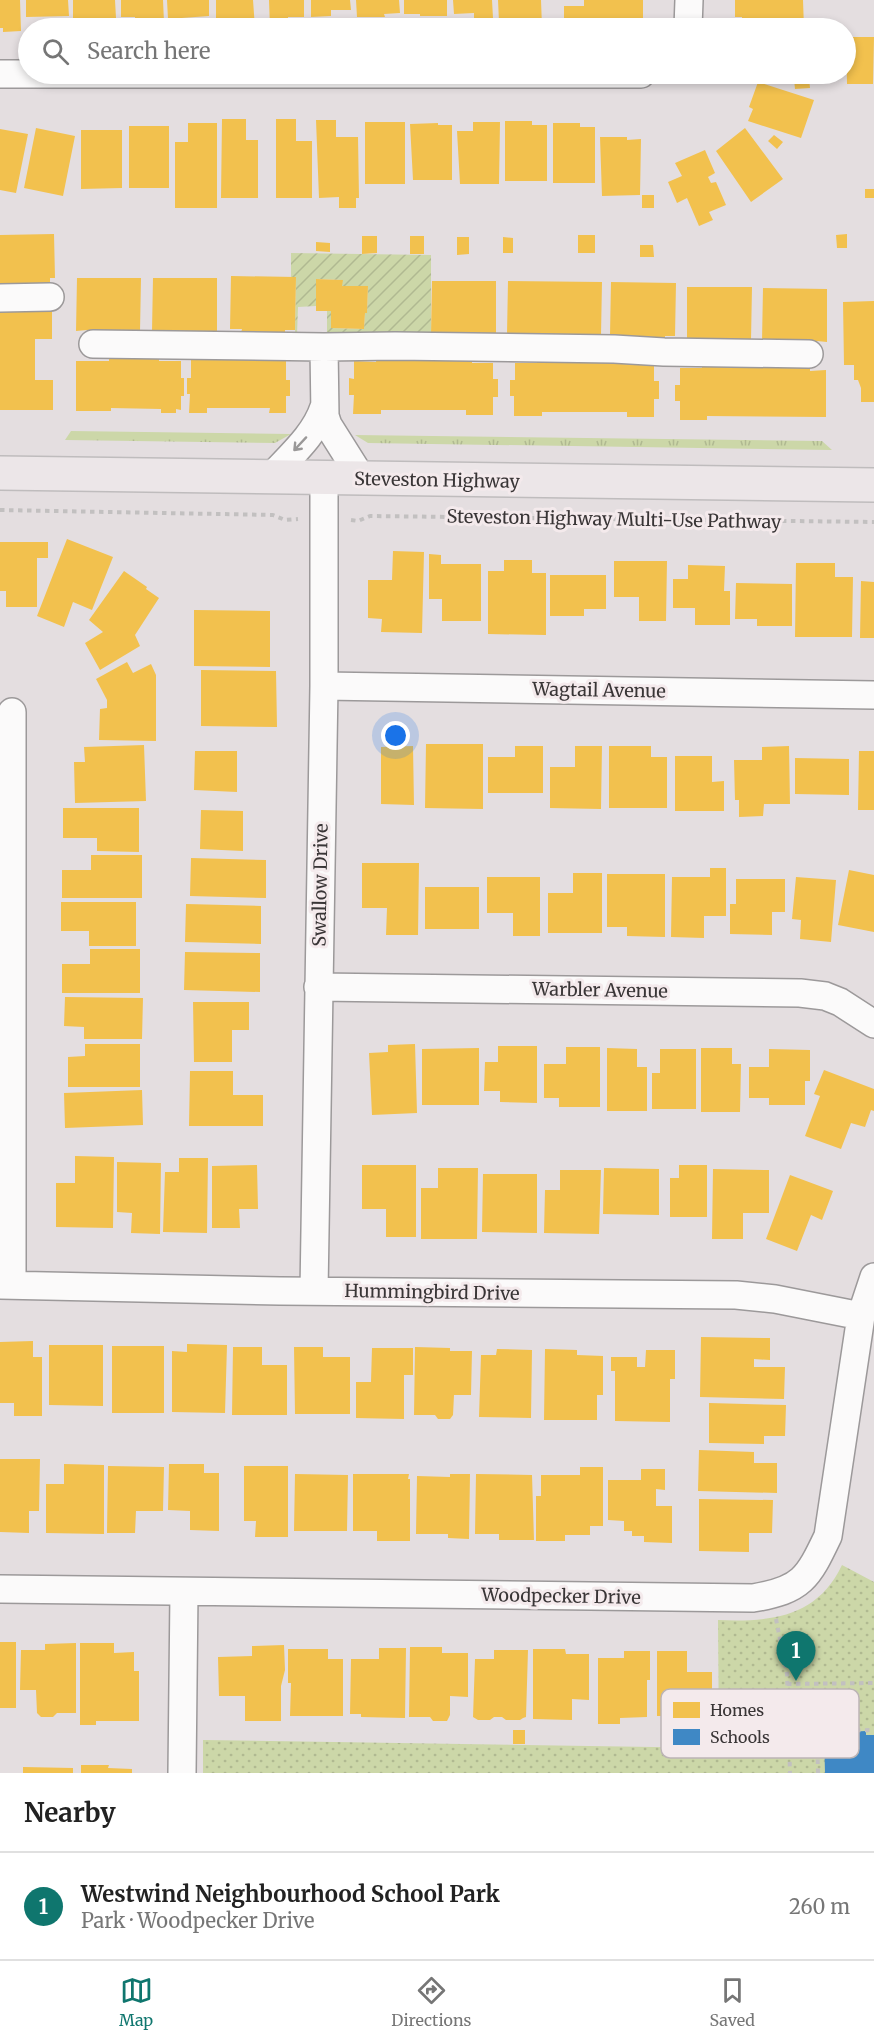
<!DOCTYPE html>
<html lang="en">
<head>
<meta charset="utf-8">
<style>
  :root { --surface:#fff; --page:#f6f6f6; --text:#222; --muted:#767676; --line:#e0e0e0; --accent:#0f766e }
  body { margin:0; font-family:Merriweather,serif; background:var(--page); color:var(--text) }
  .you { position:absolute; left:396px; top:736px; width:21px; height:21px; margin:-15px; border:4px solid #fff; border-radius:50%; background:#1a73e8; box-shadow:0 0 0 9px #1a73e833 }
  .badge { display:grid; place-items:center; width:39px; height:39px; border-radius:50%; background:var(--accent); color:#fff; font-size:20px; font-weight:700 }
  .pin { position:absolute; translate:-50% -50px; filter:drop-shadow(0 2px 3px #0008) }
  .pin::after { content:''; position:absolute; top:32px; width:21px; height:18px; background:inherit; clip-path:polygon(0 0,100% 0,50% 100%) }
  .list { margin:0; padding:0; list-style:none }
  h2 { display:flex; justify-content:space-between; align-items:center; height:78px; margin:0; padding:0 24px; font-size:26px }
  h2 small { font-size:20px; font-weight:400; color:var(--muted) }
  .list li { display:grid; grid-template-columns:39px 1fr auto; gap:18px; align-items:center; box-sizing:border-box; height:108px; padding:0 24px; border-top:2px solid var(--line) }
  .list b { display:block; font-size:22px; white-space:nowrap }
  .list p { margin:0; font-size:20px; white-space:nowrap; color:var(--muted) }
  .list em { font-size:20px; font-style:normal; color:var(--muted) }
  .icon { flex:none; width:33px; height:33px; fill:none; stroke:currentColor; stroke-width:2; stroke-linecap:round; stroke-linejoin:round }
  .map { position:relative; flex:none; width:874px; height:1773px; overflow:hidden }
  .search { position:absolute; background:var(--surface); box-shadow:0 3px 9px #0003; left:18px; right:18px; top:18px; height:66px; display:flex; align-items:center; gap:15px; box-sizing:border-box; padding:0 21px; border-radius:33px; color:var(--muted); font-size:22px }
  .sheet { height:186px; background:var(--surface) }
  nav { display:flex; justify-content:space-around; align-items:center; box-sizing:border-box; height:84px; border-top:2px solid var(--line); background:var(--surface); font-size:16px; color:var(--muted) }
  nav a { display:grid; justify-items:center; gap:3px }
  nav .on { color:var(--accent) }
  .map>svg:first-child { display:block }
  .grass { fill:url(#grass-tufts) }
  .park { fill:url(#park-dots) }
  .garden { fill:url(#garden-furrows) }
  .homes { fill:#f2c14e }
  .schools { fill:#3f88c5 }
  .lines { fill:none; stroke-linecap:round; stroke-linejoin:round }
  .minor-casing { stroke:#9c999a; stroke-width:30 }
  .major-casing { stroke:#bfbcbd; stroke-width:36 }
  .path { stroke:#c2c0c0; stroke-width:4; stroke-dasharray:4.5 4.5; stroke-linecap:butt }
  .minor { stroke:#fbfafa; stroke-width:27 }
  .major { stroke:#ece6e8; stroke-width:33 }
  .oneway { stroke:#9a9898 }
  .labels { text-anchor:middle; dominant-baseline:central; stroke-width:6; stroke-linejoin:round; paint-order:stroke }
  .street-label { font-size:18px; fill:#393536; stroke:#f4eaec }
  .key { fill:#f4eaec; stroke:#bcb4b5; stroke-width:1.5 }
  .key-label { font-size:16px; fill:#393536 }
</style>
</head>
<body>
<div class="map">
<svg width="874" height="1773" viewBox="0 0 874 1773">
  <defs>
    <pattern id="grass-tufts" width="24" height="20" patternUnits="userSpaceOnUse" patternTransform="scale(1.5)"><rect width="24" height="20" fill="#ccd7a8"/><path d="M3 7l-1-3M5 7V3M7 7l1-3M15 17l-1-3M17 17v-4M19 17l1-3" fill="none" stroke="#b0b991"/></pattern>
    <pattern id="park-dots" width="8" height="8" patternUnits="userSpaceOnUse" patternTransform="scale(1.5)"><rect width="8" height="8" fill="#ccd7a8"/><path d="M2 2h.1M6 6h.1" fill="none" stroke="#b0b991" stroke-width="1.8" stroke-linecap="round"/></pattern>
    <pattern id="garden-furrows" width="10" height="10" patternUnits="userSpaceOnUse" patternTransform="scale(1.5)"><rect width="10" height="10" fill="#ccd7a8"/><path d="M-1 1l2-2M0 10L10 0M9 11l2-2" fill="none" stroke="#b0b991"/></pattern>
  </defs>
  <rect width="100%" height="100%" fill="#e4dee0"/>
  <path class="grass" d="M71,431L291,434L275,443L65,440Z
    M355,435L822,441L832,450L368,443Z"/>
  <path class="park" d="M842,1565L874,1582V1773H203V1740L719,1748L718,1620C770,1622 817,1618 842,1565Z"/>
  <path class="garden" d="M291,253L431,255V334H327V311H331V328L364,329L365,313L367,312L368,287L342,286V280L317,279L316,306L298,307L297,335H295L296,278L291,277Z"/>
  <path class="homes" d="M0,0H20L21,31L3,32V28H0Z
    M26,0H68L69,16L26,17Z
    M73,0H115L116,18H73Z
    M121,0H163L164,22H135V17H121Z
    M167,0H209V16L168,19Z
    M216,0H253L255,28H230V19L216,20Z
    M269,0H304V17H288V28H270Z
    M311,0H350L351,10H331V16L311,17Z
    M356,0H399L400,13L384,14L385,17H357Z
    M404,0H447V16H420V14H404Z
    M453,0H492L493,18H474V13L454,14Z
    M498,0H541L542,27L513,28V21L499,22Z
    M584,0H643V28H564V6H584Z
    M735,0H803L804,28H742V17H735Z
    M846,37H874L873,84H847Z
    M761,74H812V76L761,78Z
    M809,78L810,88L795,89L794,79Z
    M758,82L814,100L801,138L748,121L753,109L749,107Z
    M222,119H246V140H258V198H221Z
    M276,119H296V141H312V198H276Z
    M316,120H336V137H358L359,198H356V208H339V197L319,198Z
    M505,121H532V125H547V181H505Z
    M365,122H405V184H365Z
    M473,122H500L499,184H460L457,131H473Z
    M188,123H217V208H175V142H188Z
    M438,123V125H452V180H413L410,124Z
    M553,123H580V127H595V183H553Z
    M129,126H169V188H129Z
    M36,128L75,136L63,196L24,188Z
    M745,128L783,179L751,202L716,151Z
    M0,129L28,134L16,193L0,190Z
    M81,130H122V188L81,189Z
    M774,135L783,142L777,149L768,141Z
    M600,137H627V140L641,139L640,195L602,196Z
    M705,150L715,173L708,177L711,183L716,182L726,205L709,212L713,220L699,226L687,198L677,203L668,182L682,176L675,163Z
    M865,189H874V198H865Z
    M642,195H654V208H642Z
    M54,234L55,278H50V285L0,286V235Z
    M847,234V248H837L836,235Z
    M578,235H595V253H578Z
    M362,236H377V253L362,254Z
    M410,236H424V254H410Z
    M457,237H469V254L457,255Z
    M503,237L513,238V253H503Z
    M316,242L330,243V252L316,251Z
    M640,245H653L654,257H640Z
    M231,276L296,277L295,330H285V334L241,333L242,329H230Z
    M77,278H141L140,331H131L130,335L87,334V330L76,331Z
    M153,278H217V331H207V335H163L164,331H152Z
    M316,279L343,280L342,286H368L367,313H365L364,329L331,328V311H316Z
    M432,281H496V334H486V338L431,334Z
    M508,281L602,282L601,335H591V339L518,338V334H507Z
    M611,282L676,283L675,336H665V340L622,339V335H610Z
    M687,287H752L751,340H687Z
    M763,288L827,289V342L817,341V345L762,341Z
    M874,301V402H861V388L858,380H854V365H844L843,302Z
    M52,309V339H35V380H53V410H0V310Z
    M109,353H159V361H181V378H184V396H181V410L176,409V413H161V409L111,408V411H76V361H109Z
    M213,353H264V360H286V380H290V396H286V413H269L270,408H207V413H189L190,394H187V378H191V359H213Z
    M377,355L472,356V363H493V379H498V397H493V415H466V410H381V414H353L354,395H349V378L354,379V361L376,362Z
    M538,357H632V365H654V381H659V399H654V417H627V412H542V416H514V396H510V380H515V363H537Z
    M702,361L810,366V371L826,370V417L707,416V420H680V401H675V385H680V368H702Z
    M67,539L113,557L92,610L73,602L64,627L37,616Z
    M0,542H48V558H37V607H6V591H0Z
    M393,551L424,552L422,633L381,632L382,619L368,618V580H392Z
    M429,554L441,555V564H481V621H442V599H429Z
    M504,560H532V573H546V635L488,634V571H504Z
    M614,561H667L666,621H639V597H614Z
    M796,563H835V577H853L852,637H795Z
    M688,565L725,566L724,591H730V625H695V608H673V579H688Z
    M124,571L147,587L146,589L159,598L135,635L140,646L100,670L85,643L103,632L89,620Z
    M550,575H606V609H584V616H550Z
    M861,581L874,582V638H860Z
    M736,583L792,584V626H757V619H735Z
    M194,610L270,611V667L194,666Z
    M127,662L133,673L151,664L156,675V741L99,740L100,709L107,708V700L96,679Z
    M201,670L276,671L277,727L201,726Z
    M426,744H483V809L425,808Z
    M144,745L146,801L75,803L74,762H85L84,747Z
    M413,746L414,805L381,804V747Z
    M515,746H543V793H488V757H515Z
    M575,746H602L601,809L550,808V767H575Z
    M609,746H651V757H667V808H609Z
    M789,746L790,804H764L763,816L739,817V800H735L734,760H762V747Z
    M195,751H237V792L194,790Z
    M859,751H874V810H858Z
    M675,756H712V782L724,781V811H675Z
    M795,758L849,759V795L795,794Z
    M63,808H139V852L97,851V838H63Z
    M201,810L243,811V851L200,849Z
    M91,855H142V898H62V870H91Z
    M191,858L266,860V898L190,896Z
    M362,863H419L418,935H386L387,908H362Z
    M710,868H726V916H704V938L671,937L672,877H710Z
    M849,870L874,875V932L838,925Z
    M573,873H602V933H548V893H573Z
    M607,874H665V937L627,936V927H607Z
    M487,877H540V936H513V913H487Z
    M796,877L836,880L831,942L800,939L801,920L792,919Z
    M736,879H785V912H772V935L730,934V904H736Z
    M425,887H479V929H425Z
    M61,902H136V946H89V931H61Z
    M186,904L261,906V944L185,942Z
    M90,949H140V993H62V964H90Z
    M185,952L260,953V992L184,990Z
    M65,997L143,998L142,1039H84V1027L64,1026Z
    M193,1002H249V1030H232V1062H194Z
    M85,1044H140V1087H68V1057L85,1056Z
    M415,1044L417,1113L372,1115L369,1053L388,1052V1045Z
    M498,1046H537V1103L500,1102V1091H484L485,1062H498Z
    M566,1047H600V1107H559V1098H544V1064H566Z
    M479,1048V1105H422V1049Z
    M607,1048L637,1049V1067H647V1111H607Z
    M701,1048H732V1064H741L740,1112H701Z
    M660,1049H696V1109H652V1073H660Z
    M769,1049L810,1050V1081H805V1105H769V1098H749V1067H769Z
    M824,1070L874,1089V1111L871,1110L865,1127L851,1123L841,1149L805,1136L820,1096L814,1094Z
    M190,1071H233V1095H263V1126H189Z
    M142,1090L143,1125L65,1128L64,1093Z
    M75,1156L114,1157L113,1228L56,1227V1183H75Z
    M179,1158H208L207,1233L163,1232L165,1172H179Z
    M117,1162L161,1163L160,1234L131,1233L132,1213L117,1212Z
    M257,1165L258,1209H239L240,1228H212V1166Z
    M362,1165H416V1237H386V1209H362Z
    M679,1165H707V1217H670V1178H679Z
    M438,1168H478L477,1239H421V1188H438Z
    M604,1168L659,1169V1215L603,1214Z
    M713,1169L769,1170V1213H743V1239H712Z
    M560,1170H601L599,1234L544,1233L545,1190H560Z
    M483,1174H537V1233L482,1232Z
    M790,1175L833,1191L822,1220L811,1215L797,1251L766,1239Z
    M701,1337L770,1338V1360L754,1359V1367H785L784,1399L700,1397Z
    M33,1341V1357H42V1416H14V1403H0V1342Z
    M187,1344L227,1345L225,1413L172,1412V1351L187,1352Z
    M49,1345H103V1406L49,1405Z
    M112,1346H164V1413H112Z
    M233,1347H262V1365H287V1415H232Z
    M294,1347H323V1357H350V1414H295Z
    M415,1347L450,1348V1351H472L471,1395H454L453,1415L450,1419H438L435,1415H414Z
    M372,1348H413V1375H404V1419L356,1418V1382H371Z
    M497,1349L532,1350L531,1418L479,1417L481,1355H496Z
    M545,1349L577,1350V1355L603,1356V1395H597V1420H544Z
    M646,1350H675V1379H670V1422L615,1421V1371H611V1357H637V1367H645Z
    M709,1403L786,1405L785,1436H764V1444L709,1443Z
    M699,1450L754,1452V1463H777V1493L698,1491Z
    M0,1459H40L39,1511H29V1533L0,1532Z
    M64,1464L104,1465V1534L46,1533V1484H64Z
    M169,1464H204V1473H219V1531L190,1530V1511L168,1510Z
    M108,1466L164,1467L163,1511H136L135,1533H107Z
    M244,1466H288V1537H255L256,1521H244Z
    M580,1467H603V1526H590V1535H565V1541H536V1496H541V1475H580Z
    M641,1469H665V1490L656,1489V1506H672V1543L644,1542V1536H632V1531H624V1521L608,1520V1480H641Z
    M295,1474L348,1475L347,1531H294Z
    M353,1474H409L408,1479H410V1541H377V1531H353Z
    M450,1474H470L469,1539L448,1538V1534H416L417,1476L450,1477Z
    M476,1474L532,1475L534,1540H499V1534H475Z
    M699,1499L773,1500L772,1533H749V1552L699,1551Z
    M0,1642H16V1708H0Z
    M76,1643V1713H57L53,1717H41L37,1713L36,1690H20L21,1650H45V1644Z
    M80,1643H114V1653L134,1652V1671H139V1721H96V1725H80Z
    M284,1645L285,1670L281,1686V1721H245V1696H219L218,1657L252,1656V1646Z
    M410,1647H442V1653H468V1697L450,1696V1715L447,1721H433L430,1717H409Z
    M379,1648H406L405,1718L361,1717V1714H350L351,1659H379Z
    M288,1649H328V1659H343V1716H290L291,1683H288Z
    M533,1649H565L566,1654H589V1700L572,1699V1720L533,1719Z
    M494,1650H528L526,1717L523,1718L520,1720H506L502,1717H494L490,1720H478L473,1717L475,1659H494Z
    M624,1651H650V1680H647V1717L620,1718V1724H598V1658H624Z
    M657,1651H687V1672H712V1716H657Z
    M513,1730H525V1744H513Z
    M81,1765H109L108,1768L132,1769V1773H81Z
    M23,1767L73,1768V1773H23Z"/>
  <path class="schools" d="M866,1731V1735H874V1773H825L824,1733Z"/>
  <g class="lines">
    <defs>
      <path id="minor" d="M688,28L689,0
        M0,74H641
        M0,298L50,297
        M93,344L324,347L395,346L614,349L664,352L809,354
        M324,347L325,416L328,425L362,479
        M270,478C290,456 315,435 324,407
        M324,686L874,695
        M318,987L800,993L825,996L840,1002L874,1024
        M0,1285L280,1291L736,1295L775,1299L861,1316
        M12,1285V712
        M314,1291L324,686V478
        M0,1589L753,1598C802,1590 808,1578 828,1536L861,1316L874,1277
        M182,1773L184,1592"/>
      <path id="major" d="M0,473L874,485"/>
    </defs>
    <use href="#minor" class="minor-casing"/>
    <use href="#major" class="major-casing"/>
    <path class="path" d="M0,510L273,515L285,520L298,519
      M351,520L358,521L370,516L874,522
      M776,1619L787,1674L790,1773
      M787,1684L874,1683
      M789,1735L817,1734
      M818,1773L817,1731L874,1730"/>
    <use href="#minor" class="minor"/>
    <use href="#major" class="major"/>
  </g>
  <defs><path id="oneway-shaft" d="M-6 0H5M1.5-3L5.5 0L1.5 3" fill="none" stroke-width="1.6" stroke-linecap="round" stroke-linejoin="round" transform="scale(1.5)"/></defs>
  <use class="oneway" href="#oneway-shaft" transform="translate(300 444) rotate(133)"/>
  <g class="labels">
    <g class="street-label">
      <text transform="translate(437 480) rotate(1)">Steveston Highway</text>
      <text transform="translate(614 519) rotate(1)">Steveston Highway Multi-Use Pathway</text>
      <text transform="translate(599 690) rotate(1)">Wagtail Avenue</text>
      <text transform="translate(320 885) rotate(-89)">Swallow Drive</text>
      <text transform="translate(600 990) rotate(1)">Warbler Avenue</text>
      <text transform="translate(432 1292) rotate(1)">Hummingbird Drive</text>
      <text transform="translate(561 1596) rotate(1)">Woodpecker Drive</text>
    </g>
  </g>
  <rect x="661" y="1689" width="198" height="69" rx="9" class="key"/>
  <rect x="673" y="1702" width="27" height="16" fill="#f2c14e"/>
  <rect x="673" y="1729" width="27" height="16" fill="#3f88c5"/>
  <g class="key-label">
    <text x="710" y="1716">Homes</text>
    <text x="710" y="1743">Schools</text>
  </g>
</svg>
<div class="you"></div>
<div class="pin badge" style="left:796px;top:1681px">1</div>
<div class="search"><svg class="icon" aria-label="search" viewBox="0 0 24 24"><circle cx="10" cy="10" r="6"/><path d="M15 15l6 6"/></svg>Search here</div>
</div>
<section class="sheet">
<h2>Nearby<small></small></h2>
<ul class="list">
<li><span class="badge">1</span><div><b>Westwind Neighbourhood School Park</b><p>Park · Woodpecker Drive</p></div><em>260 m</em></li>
</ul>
</section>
<nav>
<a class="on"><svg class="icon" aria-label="map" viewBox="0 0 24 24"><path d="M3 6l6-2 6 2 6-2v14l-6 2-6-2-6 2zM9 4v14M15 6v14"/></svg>Map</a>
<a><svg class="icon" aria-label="directions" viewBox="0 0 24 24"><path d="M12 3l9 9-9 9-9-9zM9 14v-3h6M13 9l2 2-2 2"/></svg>Directions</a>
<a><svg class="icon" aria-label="saved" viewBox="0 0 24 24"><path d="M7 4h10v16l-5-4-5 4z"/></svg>Saved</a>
</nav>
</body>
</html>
